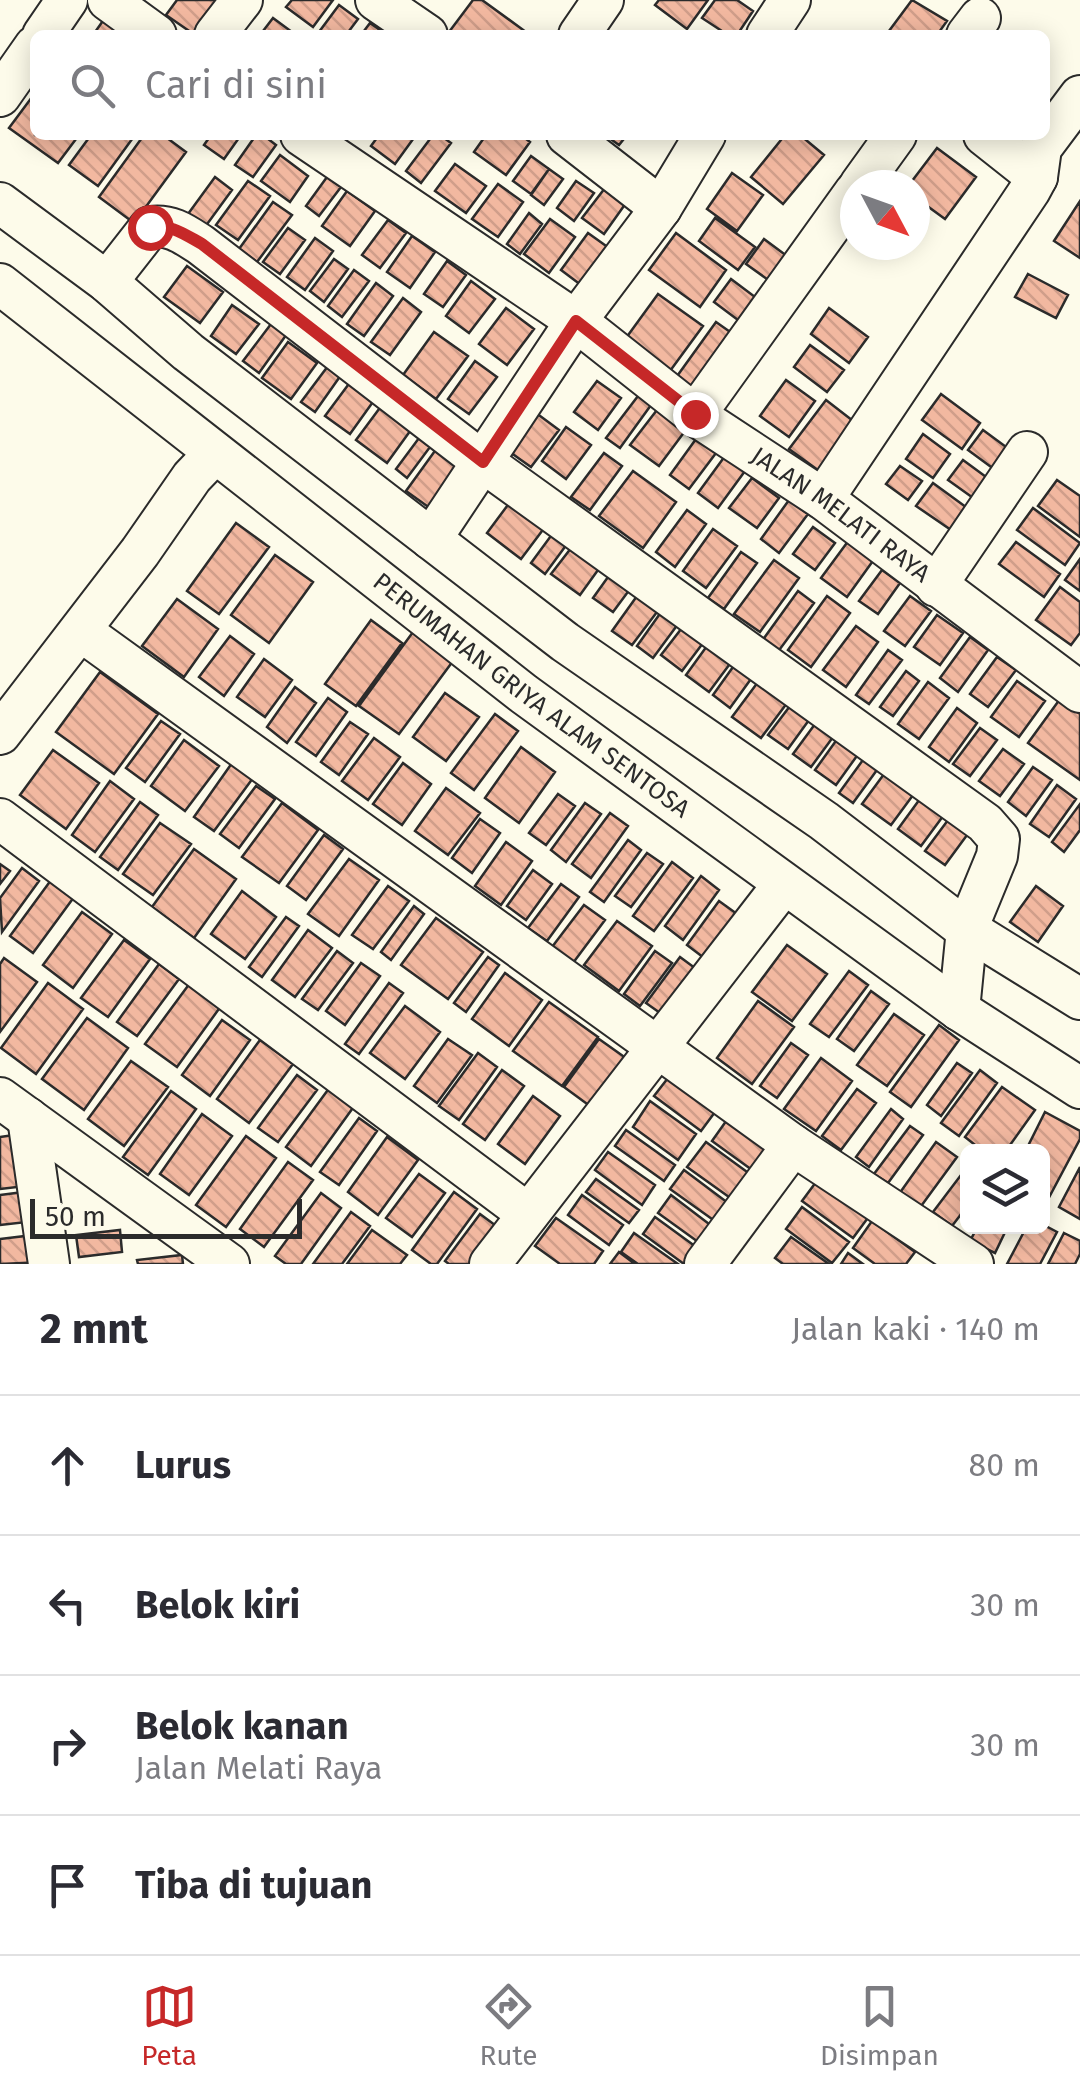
<!DOCTYPE html>
<html lang="id">
<head>
<meta charset="utf-8">
<style>
  :root { --surface:#fff; --page:#f7f7f7; --text:#2b2b33; --muted:#7c7c81; --line:#e1e1e2; --accent:#c62828 }
  body { margin:0; font-family:"Fira Sans",sans-serif; background:var(--page); color:var(--text) }
  .controls { position:absolute; right:30px; bottom:30px; display:grid; overflow:hidden; border-radius:15px; box-shadow:0 5px 25px #0003 }
  .controls button { width:90px; height:90px; display:grid; place-items:center; padding:0; border:0; border-bottom:2px solid var(--line); background:var(--surface); color:var(--text); font:50px sans-serif }
  .compass { position:absolute; left:840px; top:170px; width:90px; height:90px; border-radius:50%; background:var(--surface); box-shadow:0 5px 25px #0003; rotate:131deg }
  .scale { position:absolute; left:30px; bottom:25px; width:272px; box-sizing:border-box; padding-left:10px; border:5px solid #2b2b2b; border-top:0; font-size:28px; line-height:35px; white-space:nowrap; color:#2b2b2b; -webkit-text-stroke:8px #fdfbea; paint-order:stroke }
  .stop { position:absolute; width:30px; height:30px; margin:-22px; border:8px solid #c62828; border-radius:50%; background:#fff }
  .stop.end { background:#c62828; border-color:#fff; box-shadow:0 2px 10px #0008 }
  .list { margin:0; padding:0; list-style:none }
  h2 { display:flex; justify-content:space-between; align-items:center; height:130px; margin:0; padding:0 40px; font-size:42px }
  h2 small { font-size:32px; font-weight:400; color:var(--muted) }
  .list li { display:grid; grid-template-columns:65px 1fr auto; gap:30px; align-items:center; box-sizing:border-box; height:140px; padding:0 40px; border-top:2px solid var(--line) }
  .list b { display:block; font-size:38px; white-space:nowrap }
  .list p { margin:0; font-size:32px; white-space:nowrap; color:var(--muted) }
  .list em { font-size:32px; font-style:normal; color:var(--muted) }
  .icon { flex:none; width:55px; height:55px; fill:none; stroke:currentColor; stroke-width:2; stroke-linecap:round; stroke-linejoin:round }
  .map { position:relative; flex:none; width:1080px; height:1264px; overflow:hidden }
  .search { position:absolute; background:var(--surface); box-shadow:0 5px 25px #0003; left:30px; right:30px; top:30px; height:110px; display:flex; align-items:center; gap:25px; box-sizing:border-box; padding:0 35px; border-radius:15px; color:var(--muted); font-size:38px }
  .sheet { height:690px; background:var(--surface) }
  nav { display:flex; justify-content:space-around; align-items:center; box-sizing:border-box; height:140px; border-top:2px solid var(--line); background:var(--surface); font-size:28px; color:var(--muted) }
  nav a { display:grid; justify-items:center; gap:5px }
  nav .on { color:var(--accent) }
  .map>svg:first-child { display:block }
  .building { fill:url(#building-back-hatch); stroke:#2b2b2b; stroke-width:2.5 }
  .lines { fill:none; stroke-linecap:round; stroke-linejoin:round }
  .minor-casing { stroke:#2b2b2b; stroke-width:44 }
  .minor { stroke:#fdfbea; stroke-width:40 }
  .route { stroke:#c62828; stroke-width:12 }
  .labels { text-anchor:middle; dominant-baseline:central; stroke-width:8; stroke-linejoin:round; paint-order:stroke }
  .street-label { font-size:25px; fill:#2b2b2b; stroke:#fdfbea }
</style>
</head>
<body>
<div class="map">
<svg width="1080" height="1264" viewBox="0 0 1080 1264">
  <defs>
    <pattern id="building-back-hatch" width="6" height="6" patternUnits="userSpaceOnUse" patternTransform="scale(2.5)"><rect width="6" height="6" fill="#f2b8a0"/><path d="M-1 5l2 2M0 0l6 6M5-1l2 2" fill="none" stroke="#d09e8a"/></pattern>
  </defs>
  <rect width="100%" height="100%" fill="#fdfbea"/>
  <path class="building" d="M177,0H214L220,4L195,35L166,15Z
    M292,0H333L313,27L286,7Z
    M473,0H482L526,32L524,35H453L449,32Z
    M659,0H708L687,29L655,5Z
    M715,0H737L753,11L737,35H728L702,18Z
    M912,0L947,21L937,35H886Z
    M339,5L358,19L346,35H322L319,32Z
    M107,15L134,35H93Z
    M273,18L296,35H260Z
    M370,23L387,35H361Z
    M35,93V135H79L58,163L9,128Z
    M91,135H135L98,186L69,165Z
    M144,135H163L186,152L134,223L99,197Z
    M211,135H241L224,159L204,145Z
    M256,135H263L276,145L253,177L235,165Z
    M379,135H416L395,164L371,146Z
    M433,135H440L451,143L421,183L406,171Z
    M486,135H521L530,142L506,175L474,152Z
    M605,135H627L619,145Z
    M785,135H800L824,155L783,204L751,177Z
    M937,148L976,177L945,219L915,197V185H909Z
    M280,155L308,176L290,202L261,181Z
    M531,156L549,169L531,194L513,181Z
    M455,164L486,186L466,213L435,191Z
    M549,169L563,179L544,205L531,195Z
    M732,173L763,195L737,231L707,209Z
    M215,177L232,190L205,227L188,214Z
    M327,177L341,187L319,216L306,206Z
    M248,181L270,196L238,240L216,225Z
    M576,181L594,193L574,221L557,208Z
    M498,184L523,202L498,237L472,219Z
    M605,188L626,203L604,234L582,218Z
    M347,191L375,211L350,246L322,226Z
    M1080,201V258L1054,241Z
    M273,202L292,215L257,262L239,249Z
    M529,213L542,224L520,254L507,244Z
    M715,218L755,247L738,270L699,241Z
    M550,219L575,237L549,273L524,254Z
    M388,220L406,233L380,268L362,255Z
    M288,228L305,240L280,274L263,262Z
    M588,233L609,248L581,285L561,270Z
    M676,233L726,270L700,307L649,270Z
    M412,236L435,252L410,288L387,272Z
    M315,238L333,251L305,290L287,277Z
    M764,239L799,265L781,289L746,264Z
    M334,259L348,269L324,302L310,291Z
    M447,261L466,275L443,307L424,294Z
    M187,266L223,292L200,323L164,297Z
    M354,270L369,281L342,317L328,306Z
    M1028,274L1068,295L1056,318L1015,297Z
    M731,279L767,306L750,329L714,302Z
    M471,281L495,299L469,333L446,316Z
    M376,283L393,296L364,336L347,324Z
    M658,294L703,326L670,371L626,338Z
    M403,298L421,312L390,355L371,342Z
    M232,305L259,324L236,354L211,336Z
    M506,308L534,329L507,365L479,344Z
    M829,308L868,337L849,363L811,334Z
    M274,320L289,331L259,373L243,361Z
    M716,322L743,341L702,398L675,379Z
    M434,332L468,356L436,399L403,375Z
    M288,342L317,363L291,399L262,378Z
    M810,345L844,370L827,392L794,367Z
    M475,361L497,377L469,414L448,399Z
    M328,366L341,375L315,412L301,402Z
    M786,380L815,401L789,437L760,416Z
    M351,381L375,399L350,434L325,416Z
    M597,381L621,398L598,430L574,412Z
    M941,394L980,423L962,449L922,420Z
    M638,396L651,405L620,448L606,438Z
    M826,400L857,424L822,473L789,449Z
    M382,405L413,427L387,463L356,440Z
    M660,406L688,427L659,466L630,445Z
    M528,407L559,430L531,467L500,445Z
    M566,427L591,445L566,479L542,461Z
    M983,430L1017,455L1002,475L968,450Z
    M923,434L950,454L933,478L906,459Z
    M419,438L430,447L407,478L396,469Z
    M696,439L716,453L689,489L670,475Z
    M437,448L465,469L434,511L406,491Z
    M604,453L622,466L590,510L571,497Z
    M725,456L745,471L718,508L698,493Z
    M963,460L997,485L983,505L948,480Z
    M900,466L922,481L908,500L886,484Z
    M633,471L676,502L643,548L599,516Z
    M752,478L779,498L757,528L729,508Z
    M1057,480L1080,496V537L1038,506Z
    M933,483L970,510L954,532L916,506Z
    M516,494L551,519L521,559L487,533Z
    M789,500L808,514L779,553L761,539Z
    M1033,508L1080,543L1065,565L1017,530Z
    M687,510L706,524L675,567L656,552Z
    M236,523L269,547L219,614L187,591Z
    M813,527L835,543L815,570L793,554Z
    M556,529L570,540L545,574L531,563Z
    M713,529L737,546L706,588L683,571Z
    M849,540L875,558L847,597L821,578Z
    M1016,542L1060,574L1044,597L999,564Z
    M575,543L603,563L580,595L551,574Z
    M741,552L757,563L724,609L708,598Z
    M275,555L313,582L269,643L231,615Z
    M1080,559V591L1065,580Z
    M774,560L799,578L760,632L734,614Z
    M613,570L633,585L613,612L593,598Z
    M882,570L900,583L878,614L859,601Z
    M1060,587L1080,602V633L1071,645L1036,620Z
    M642,589L663,604L632,645L612,631Z
    M798,591L814,603L777,653L762,641Z
    M827,596L850,613L811,667L788,650Z
    M910,596L931,611L905,646L884,631Z
    M177,599L218,629L184,677L142,646Z
    M664,608L681,620L653,658L637,646Z
    M937,615L963,633L940,665L914,647Z
    M371,620L402,643L356,706L325,684Z
    M685,624L706,639L682,671L661,655Z
    M856,626L878,642L846,687L823,670Z
    M413,632L453,661L399,734L359,706Z
    M230,636L254,654L224,696L199,677Z
    M970,637L988,650L958,692L940,678Z
    M712,639L735,657L709,692L686,675Z
    M888,650L902,660L869,704L856,695Z
    M743,653L761,665L730,708L713,695Z
    M997,657L1016,670L988,707L970,694Z
    M264,659L292,680L265,717L237,697Z
    M906,671L919,681L893,716L880,707Z
    M100,672L158,714L114,774L56,732Z
    M764,674L793,695L761,738L732,717Z
    M1017,681L1045,701L1019,737L991,717Z
    M928,682L949,698L919,739L898,724Z
    M295,687L316,703L287,743L267,727Z
    M445,693L479,717L446,761L413,737Z
    M328,698L347,712L316,756L296,742Z
    M1060,699L1080,714V780L1028,743Z
    M790,706L809,720L788,749L768,735Z
    M957,708L977,723L949,762L929,747Z
    M495,714L518,731L474,790L451,773Z
    M818,720L836,733L811,767L793,754Z
    M161,721L180,734L145,782L126,768Z
    M350,722L368,734L339,775L321,762Z
    M980,728L997,740L970,776L953,764Z
    M374,738L400,757L368,800L342,781Z
    M838,738L859,753L836,785L815,770Z
    M184,740L219,766L185,811L151,786Z
    M521,747L555,772L519,823L485,798Z
    M1003,749L1024,764L1000,796L979,781Z
    M53,750L99,783L66,829L20,795Z
    M868,753L882,763L853,803L839,793Z
    M232,763L253,778L214,831L194,817Z
    M403,763L431,784L402,825L373,804Z
    M1033,767L1052,780L1026,816L1008,802Z
    M887,770L916,791L891,825L862,804Z
    M110,781L134,799L95,852L72,835Z
    M1057,785L1076,799L1049,837L1030,824Z
    M256,786L275,799L239,848L220,834Z
    M446,788L480,813L448,855L415,831Z
    M925,792L949,808L921,846L898,829Z
    M558,794L575,806L546,845L529,833Z
    M140,802L158,815L118,870L100,857Z
    M282,803L318,830L279,883L242,857Z
    M585,803L601,814L566,862L551,850Z
    M1080,804V830L1064,852L1052,842Z
    M610,813L628,826L591,878L572,864Z
    M951,816L970,831L945,865L925,851Z
    M480,819L500,833L472,873L452,858Z
    M160,823L191,844L153,895L123,874Z
    M324,835L343,849L306,900L287,886Z
    M628,840L641,850L604,902L590,892Z
    M506,842L532,861L501,905L475,886Z
    M194,849L236,879L194,938L152,907Z
    M647,853L663,864L631,907L615,896Z
    M349,859L379,880L339,936L308,914Z
    M672,862L693,878L654,931L633,916Z
    M0,864L10,871L0,884Z
    M22,868L39,881L2,932L0,898Z
    M533,870L552,884L526,920L507,906Z
    M54,876L77,893L33,953L10,936Z
    M701,876L719,890L683,940L665,926Z
    M561,884L579,897L547,941L528,928Z
    M388,886L409,901L373,949L352,935Z
    M1036,886L1063,906L1038,942L1010,922Z
    M242,891L276,917L245,959L211,934Z
    M719,901L744,919L712,964L687,945Z
    M584,905L605,920L573,963L552,947Z
    M414,906L424,914L391,960L381,952Z
    M82,912L112,934L73,988L43,965Z
    M286,917L299,926L262,977L249,967Z
    M436,918L483,952L448,999L401,965Z
    M617,921L652,946L619,991L584,965Z
    M308,930L332,948L295,997L272,980Z
    M124,940L150,959L108,1017L81,998Z
    M787,945L827,974L792,1021L752,992Z
    M337,951L353,963L318,1010L302,999Z
    M655,951L672,963L640,1006L624,994Z
    M488,957L499,965L466,1012L454,1003Z
    M680,957L703,974L670,1020L646,1003Z
    M4,958L37,982L0,1032V964Z
    M361,963L380,976L345,1025L326,1011Z
    M159,964L179,979L137,1036L117,1022Z
    M849,971L868,985L829,1037L810,1024Z
    M505,973L542,1000L509,1046L472,1019Z
    M48,983L83,1009L36,1074L1,1048Z
    M190,983L221,1006L177,1067L145,1044Z
    M389,983L403,993L359,1054L345,1044Z
    M871,991L889,1004L854,1051L837,1039Z
    M758,1001L794,1027L752,1084L717,1058Z
    M549,1002L598,1037L562,1086L513,1051Z
    M405,1006L440,1032L405,1079L370,1053Z
    M894,1014L924,1035L887,1086L857,1065Z
    M87,1018L128,1048L84,1110L42,1079Z
    M222,1020L250,1040L210,1096L182,1075Z
    M939,1025L959,1040L911,1107L890,1092Z
    M448,1039L472,1055L437,1103L414,1086Z
    M599,1039L630,1061L594,1109L564,1087Z
    M260,1040L293,1064L249,1123L217,1099Z
    M791,1043L808,1055L777,1098L760,1086Z
    M478,1053L497,1067L459,1120L439,1106Z
    M821,1058L852,1081L816,1131L784,1109Z
    M131,1061L168,1087L124,1146L88,1119Z
    M957,1063L972,1073L941,1116L927,1105Z
    M502,1070L524,1086L485,1140L463,1124Z
    M980,1070L997,1083L959,1136L941,1123Z
    M297,1075L317,1090L278,1142L258,1128Z
    M668,1078L715,1112L701,1131L654,1096Z
    M330,1087L355,1105L311,1166L286,1147Z
    M1002,1087L1035,1110L1005,1152H984L965,1137Z
    M857,1089L876,1103L841,1150L822,1136Z
    M171,1091L196,1109L148,1175L123,1157Z
    M533,1096L560,1116L525,1164L498,1144Z
    M650,1101L696,1134L678,1160L633,1127Z
    M891,1109L903,1119L869,1167L856,1157Z
    M1045,1112L1080,1131V1139L1045,1205L1042,1203V1152H1025Z
    M202,1114L232,1136L189,1195L160,1174Z
    M729,1117L776,1151L759,1175L712,1141Z
    M359,1118L377,1131L339,1185L320,1172Z
    M910,1126L923,1135L888,1183L874,1174Z
    M626,1130L675,1165L664,1181L615,1146Z
    M21,1134L26,1186L0,1189V1137Z
    M246,1136L276,1158L226,1227L196,1205Z
    M387,1137L418,1160L378,1215L348,1192Z
    M706,1142L754,1177L736,1202L687,1167Z
    M936,1142L957,1157L919,1209L899,1194Z
    M608,1152L655,1185L642,1205L595,1170Z
    M288,1162L313,1180L264,1247L240,1229Z
    M1080,1167V1219L1059,1207Z
    M684,1170L732,1206L719,1224L670,1189Z
    M964,1171L968,1173V1205L952,1226L933,1212Z
    M419,1174L445,1193L412,1237L386,1218Z
    M819,1178L870,1215L853,1238L802,1201Z
    M596,1179L639,1210L629,1223L586,1192Z
    M24,1192L27,1222L0,1225V1195Z
    M454,1192L477,1209L437,1264H431L412,1250Z
    M321,1193L341,1208L301,1264H286L275,1256Z
    M582,1195L623,1225L609,1245L568,1215Z
    M671,1195L713,1227L701,1244L658,1213Z
    M802,1207L849,1242L832,1263L786,1229Z
    M351,1212L370,1226L342,1264H313Z
    M480,1214L507,1234L485,1264H449L445,1261Z
    M655,1217L703,1252L694,1264H684L643,1234Z
    M556,1218L603,1251L594,1264H560L535,1246Z
    M872,1221L915,1252L906,1264H875L853,1248Z
    M1042,1224L1057,1232L1040,1264H1007L1027,1226H1042Z
    M978,1226H1008L995,1253L970,1241Z
    M120,1230L122,1252L79,1257L76,1235Z
    M372,1230L407,1255L400,1264H347Z
    M634,1233L678,1264H638L621,1252Z
    M1064,1233L1080,1241V1254L1075,1264H1048Z
    M42,1234L45,1262L0,1264V1239Z
    M791,1237L829,1264H783L775,1258Z
    M619,1252L635,1264H610Z
    M848,1253L863,1264H841Z
    M182,1255L183,1264H138L137,1260Z"/>
  <g class="lines">
    <defs>
      <g id="minor">
        <path d="M108,0L156,35"/>
        <path d="M376,0L427,35"/>
        <path d="M43,35L67,0"/>
        <path d="M215,35L242,0"/>
        <path d="M579,35L603,0"/>
        <path d="M767,35L790,0"/>
        <path d="M967,35L980,18"/>
        <path d="M0,96L35,46"/>
        <path id="s1" d="M301,135L576,321L695,415L823,499L1080,692"/>
        <path d="M567,135L661,208"/>
        <path d="M984,135L1037,177"/>
        <path d="M860,185L896,135"/>
        <path d="M0,203L107,282L188,352L565,642L824,821L959,924L1080,999"/>
        <path d="M107,282L150,227C171,224 184,234 201,245L483,462L985,823L999,839L997,856L967,929L959,1010"/>
        <path id="s2" d="M0,284L524,694L959,1010L1080,1088"/>
        <path d="M695,415L855,192"/>
        <path d="M823,499L1030,190L1037,177L1041,148L1080,96"/>
        <path d="M431,539L576,321L661,208L705,135"/>
        <path d="M936,586L1027,452"/>
        <path d="M81,631L793,1145L973,1264"/>
        <path d="M0,734L140,552L192,477L215,453"/>
        <path d="M0,819L528,1214"/>
        <path d="M0,1098L229,1264"/>
        <path d="M28,1118L49,1264"/>
        <path d="M490,1264L783,885"/>
        <path d="M705,1264L793,1145"/>
      </g>
    </defs>
    <use href="#minor" class="minor-casing"/>
    <use href="#minor" class="minor"/>
  </g>
  <g class="lines">
    <path class="route" d="M150,227C171,224 184,234 202,244L483,462L576,321L695,414"/>
  </g>
  <g class="labels">
    <g class="street-label">
      <text stroke="none"><textPath href="#s1" startOffset="660">JALAN MELATI RAYA</textPath></text>
      <text stroke="none"><textPath href="#s2" startOffset="672">PERUMAHAN GRIYA ALAM SENTOSA</textPath></text>
    </g>
  </g>
</svg>
<div class="controls">
<button><svg class="icon" aria-label="layers" viewBox="0 0 24 24"><path d="M12 4l9 5-9 5-9-5zM3 14l9 5 9-5"/></svg></button>
</div>
<svg class="compass" viewBox="-18 -18 36 36"><path d="M0-13l5 13h-10z" fill="#e53935"/><path d="M0 13l5-13h-10z" fill="#7c7c81"/></svg>
<div class="scale">50 m</div>
<div class="stop" style="left:150px;top:227px"></div>
<div class="stop end" style="left:695px;top:414px"></div>
<div class="search"><svg class="icon" aria-label="search" viewBox="0 0 24 24"><circle cx="10" cy="10" r="6"/><path d="M15 15l6 6"/></svg>Cari di sini</div>
</div>
<section class="sheet">
<h2>2 mnt<small>Jalan kaki · 140 m</small></h2>
<ul class="list">
<li><svg class="icon" aria-label="ahead" viewBox="0 0 24 24"><path d="M12 20V5M6 11l6-6 6 6"/></svg><div><b>Lurus</b></div><em>80 m</em></li>
<li><svg class="icon" aria-label="left" viewBox="0 0 24 24"><path d="M17 20v-9H6M10 6l-5 5 5 5"/></svg><div><b>Belok kiri</b></div><em>30 m</em></li>
<li><svg class="icon" aria-label="right" viewBox="0 0 24 24"><path d="M7 20v-9h11M14 6l5 5-5 5"/></svg><div><b>Belok kanan</b><p>Jalan Melati Raya</p></div><em>30 m</em></li>
<li><svg class="icon" aria-label="arrive" viewBox="0 0 24 24"><path d="M6 21V4h12l-3 4 3 4H6"/></svg><div><b>Tiba di tujuan</b></div></li>
</ul>
</section>
<nav>
<a class="on"><svg class="icon" aria-label="map" viewBox="0 0 24 24"><path d="M3 6l6-2 6 2 6-2v14l-6 2-6-2-6 2zM9 4v14M15 6v14"/></svg>Peta</a>
<a><svg class="icon" aria-label="directions" viewBox="0 0 24 24"><path d="M12 3l9 9-9 9-9-9zM9 14v-3h6M13 9l2 2-2 2"/></svg>Rute</a>
<a><svg class="icon" aria-label="saved" viewBox="0 0 24 24"><path d="M7 4h10v16l-5-4-5 4z"/></svg>Disimpan</a>
</nav>
</body>
</html>
